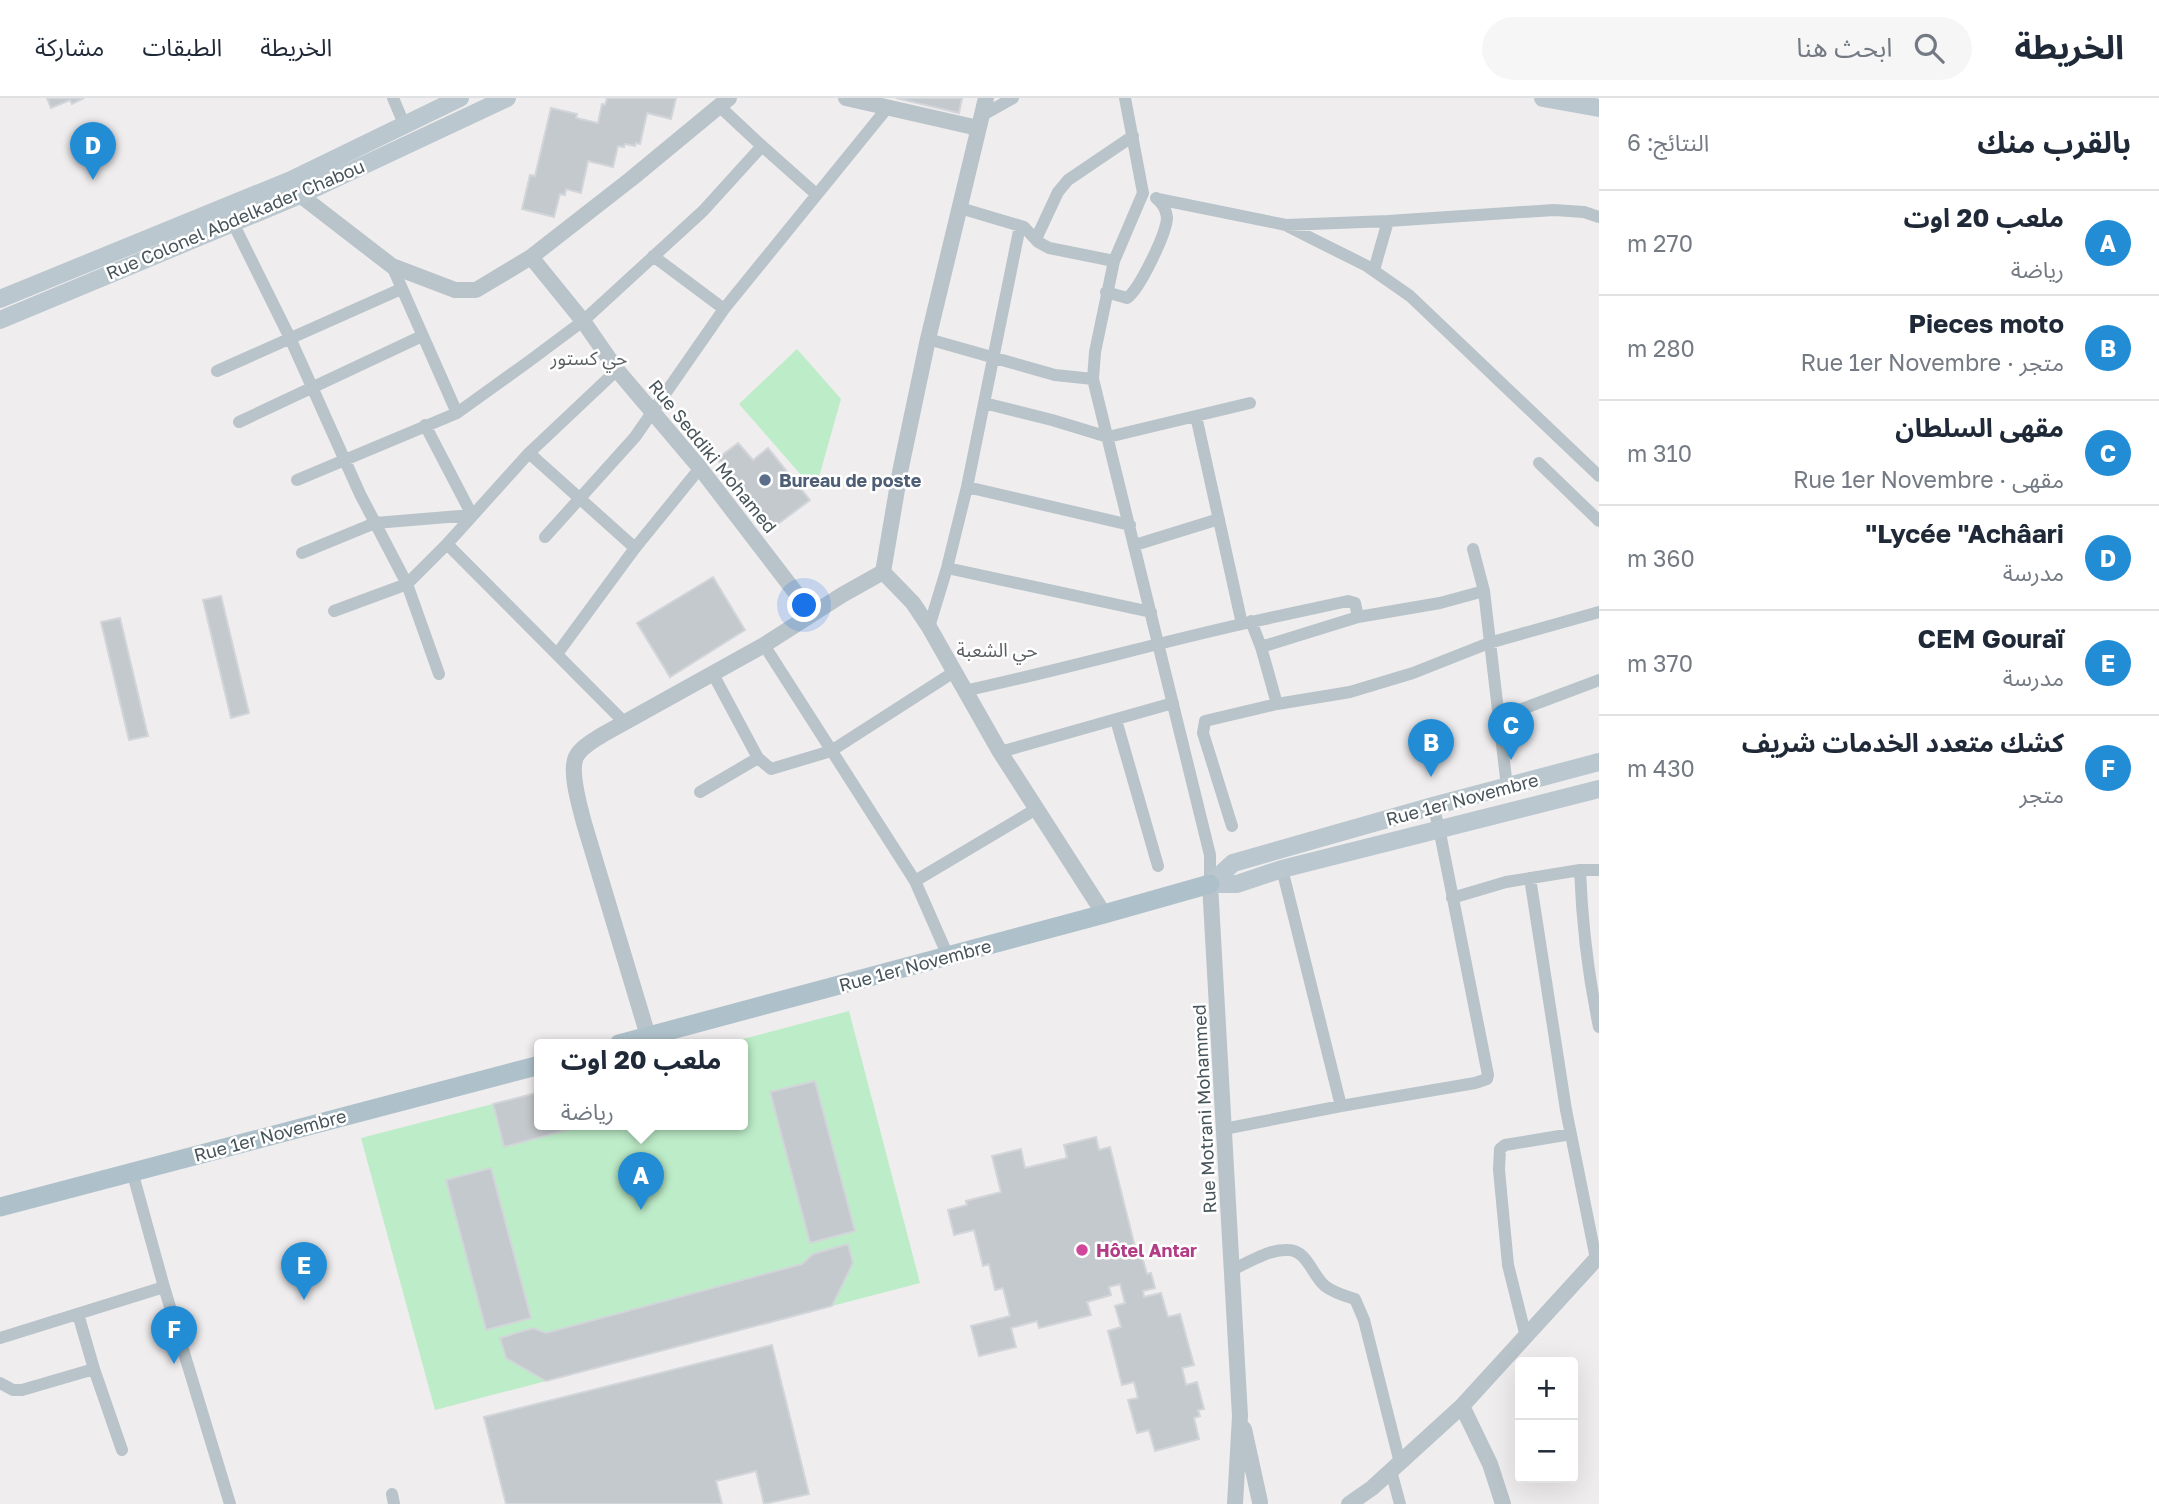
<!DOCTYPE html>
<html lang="ar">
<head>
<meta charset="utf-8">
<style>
  :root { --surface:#fff; --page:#f6f6f7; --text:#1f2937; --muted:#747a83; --line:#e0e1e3; --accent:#228dd5 }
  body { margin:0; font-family:"Golos Text","Noto Sans Arabic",sans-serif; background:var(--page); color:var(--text); direction:rtl }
  .controls { position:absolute; right:21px; bottom:21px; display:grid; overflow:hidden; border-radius:7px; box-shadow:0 7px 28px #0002 }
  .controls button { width:63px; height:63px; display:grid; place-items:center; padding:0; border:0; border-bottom:2px solid var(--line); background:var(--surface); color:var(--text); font:35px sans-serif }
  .you { position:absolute; left:805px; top:508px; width:24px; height:24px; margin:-18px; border:5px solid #fff; border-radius:50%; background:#1a73e8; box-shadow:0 0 0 10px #1a73e833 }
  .badge { display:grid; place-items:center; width:46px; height:46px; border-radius:50%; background:var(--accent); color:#fff; font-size:23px; font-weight:700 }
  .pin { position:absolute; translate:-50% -58px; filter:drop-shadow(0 2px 4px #0008) }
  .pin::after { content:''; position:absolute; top:37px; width:24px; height:21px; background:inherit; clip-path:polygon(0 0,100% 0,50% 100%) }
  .popup { position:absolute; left:534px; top:941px; width:214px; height:91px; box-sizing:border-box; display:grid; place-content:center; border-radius:7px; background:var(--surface); filter:drop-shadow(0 2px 5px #0005); font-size:23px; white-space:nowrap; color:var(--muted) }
  .popup b { font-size:26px; color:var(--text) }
  .popup::after { content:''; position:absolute; left:50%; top:100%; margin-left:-14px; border:14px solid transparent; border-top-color:var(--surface) }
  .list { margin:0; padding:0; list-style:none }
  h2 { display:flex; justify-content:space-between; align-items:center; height:91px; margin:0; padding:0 28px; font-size:30px }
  h2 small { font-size:23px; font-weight:400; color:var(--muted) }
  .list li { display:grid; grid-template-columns:46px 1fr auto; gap:21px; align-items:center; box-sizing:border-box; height:105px; padding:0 28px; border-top:2px solid var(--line) }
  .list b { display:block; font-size:26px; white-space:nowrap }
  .list p { margin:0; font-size:23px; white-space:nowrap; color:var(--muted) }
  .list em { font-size:23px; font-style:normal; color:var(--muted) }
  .icon { flex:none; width:38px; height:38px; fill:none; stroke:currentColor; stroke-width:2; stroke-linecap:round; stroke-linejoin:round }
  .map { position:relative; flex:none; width:1599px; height:1406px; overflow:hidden; direction:ltr }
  header { display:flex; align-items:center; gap:42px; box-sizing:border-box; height:98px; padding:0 35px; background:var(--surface); border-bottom:2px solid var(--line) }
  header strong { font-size:33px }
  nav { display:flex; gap:38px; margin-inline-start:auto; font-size:24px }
  .search { width:490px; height:63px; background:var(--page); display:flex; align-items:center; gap:18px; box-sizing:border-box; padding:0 24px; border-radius:38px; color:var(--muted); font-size:26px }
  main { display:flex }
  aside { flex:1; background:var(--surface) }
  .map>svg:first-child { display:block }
  .green { fill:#bdecc8 }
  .building { fill:#c4c9cd; stroke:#d2d5d9; stroke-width:2 }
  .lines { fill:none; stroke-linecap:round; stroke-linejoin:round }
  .minor { stroke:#b9c4ca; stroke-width:12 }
  .tertiary { stroke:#b9c4ca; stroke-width:16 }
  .secondary { stroke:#bac7ce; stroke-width:18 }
  .primary { stroke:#aec1cb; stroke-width:19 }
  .service-dot { fill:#5c6f8a; stroke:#fff; stroke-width:2.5 }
  .hotel-dot { fill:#d1479c; stroke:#fff; stroke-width:2.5 }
  .labels { text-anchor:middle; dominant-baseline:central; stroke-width:5; stroke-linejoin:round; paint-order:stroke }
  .street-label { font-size:18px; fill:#47545a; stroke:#fff }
  .service-label { font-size:18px; font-weight:bold; fill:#4e5e75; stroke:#fff; text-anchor:start }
  .hotel-label { font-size:18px; font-weight:bold; fill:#b23c85; stroke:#fff; text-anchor:start }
  .neighbourhood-label { font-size:19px; fill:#5a5f62; stroke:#fff }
</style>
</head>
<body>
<header>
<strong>الخريطة</strong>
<div class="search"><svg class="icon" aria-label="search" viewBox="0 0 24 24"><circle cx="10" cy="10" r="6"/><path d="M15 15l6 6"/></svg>ابحث هنا</div>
<nav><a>الخريطة</a><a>الطبقات</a><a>مشاركة</a></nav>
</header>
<main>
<aside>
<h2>بالقرب منك<small>النتائج: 6</small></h2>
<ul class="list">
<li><span class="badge">A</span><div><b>ملعب 20 اوت</b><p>رياضة</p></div><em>270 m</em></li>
<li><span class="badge">B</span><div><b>Pieces moto</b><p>متجر · Rue 1er Novembre</p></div><em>280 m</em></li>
<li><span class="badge">C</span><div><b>مقهى السلطان</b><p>مقهى · Rue 1er Novembre</p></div><em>310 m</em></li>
<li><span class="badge">D</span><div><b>Lycée &quot;Achâari&quot;</b><p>مدرسة</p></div><em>360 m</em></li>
<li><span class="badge">E</span><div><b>CEM Gouraï</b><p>مدرسة</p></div><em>370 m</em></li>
<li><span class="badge">F</span><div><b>كشك متعدد الخدمات شريف</b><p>متجر</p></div><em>430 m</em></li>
</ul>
</aside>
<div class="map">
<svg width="1599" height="1406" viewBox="0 0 1599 1406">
  <rect width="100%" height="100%" fill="#f0edee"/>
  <path class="green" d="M797,251L841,301L815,393L739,306Z
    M849,913L920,1185L435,1312L361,1040L539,994L540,1026H742V946H724Z"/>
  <path class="building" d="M47,0H84L72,6L70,2L51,10Z
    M607,0H676L671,21L647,15L640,46L636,45L635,48L625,46L624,49L618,48L613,69L588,63L581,95L566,91L565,97L560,96L554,119L522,111L530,77L535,78L551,10L577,16L576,20L598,25L602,6L605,7Z
    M896,0H962L959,15Z
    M738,345L753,362L768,350L810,402L774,429L717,361Z
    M713,479L745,532L670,579L637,525Z
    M221,498L249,615L231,620L203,502Z
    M120,520L148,638L129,642L101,524Z
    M815,983L855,1133L810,1145L770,994Z
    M540,994V1026H589L504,1049L493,1006Z
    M1096,1039L1099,1052L1110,1049L1135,1149L1139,1148L1147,1176L1151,1175L1155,1190L1143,1193L1144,1199L1161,1195L1168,1219L1180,1216L1194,1267L1182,1270L1186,1287L1197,1284L1204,1311L1198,1312L1200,1318L1194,1320L1199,1341L1155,1353L1149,1332L1137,1335L1128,1302L1138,1300L1134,1284L1122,1287L1108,1233L1121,1229L1115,1208L1125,1205L1120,1186L1109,1189L1111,1197L1087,1204L1091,1217L1039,1230L1037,1223L1011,1230L1016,1249L979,1258L971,1228L1010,1218L1003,1190L995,1192L989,1166L983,1168L974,1132L954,1137L948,1112L967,1107L966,1103L1001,1094L992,1058L1021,1051L1025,1070L1067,1060L1064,1047Z
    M491,1070L531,1220L486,1232L446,1082Z
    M848,1146L853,1165L832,1208L546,1283L506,1260L500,1240L533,1230L546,1235L802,1166L813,1156Z
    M772,1247L809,1396L764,1406L756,1373L716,1383L722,1406H506L484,1319Z"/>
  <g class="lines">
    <path class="minor" d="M393,0L404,26
      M1125,0L1143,95L1114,163L1095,254L1093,281L1210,757V786
      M981,18L1013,0
      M762,48L816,96
      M1158,101L1286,127L1388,123L1554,112L1584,114L1599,119
      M960,110L1024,129L1038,144L1049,150L1114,163
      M233,125L290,240L360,396L407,486L447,446
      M1289,129L1367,168L1410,198L1599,378
      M1036,141L1058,94L1068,82L1133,38
      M653,158L724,211
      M392,168L457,315
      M1374,172L1388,123
      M1106,194L1127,200C1139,192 1167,135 1167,119C1166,111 1162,105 1156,100
      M928,241L1055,277L1093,281
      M617,272L529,355L447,446L625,625
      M217,273L401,191
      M984,305L1052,322L1108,339L1250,305
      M1196,318L1242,526L1348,503L1355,505L1358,519
      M239,324L422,238
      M529,355L635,450
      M1539,365L1599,423
      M297,382L457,315L528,264L583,223L703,113L762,48L718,7
      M967,389L1130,427
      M545,439L635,339L724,211L888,9
      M1135,447L1219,421
      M1473,451L1484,493L1507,689
      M302,455L375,425L472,417L425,327
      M947,470L1151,514
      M334,513L407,486L439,576
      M1251,523L1261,549L1358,519L1440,505L1484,493
      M929,529L947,470L967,389L1020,128
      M764,547L915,783L948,858
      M1261,549L1277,606L1350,594L1413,575L1489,545L1599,514
      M557,556L635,450L700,370
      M713,576L758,660L771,671L831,653L954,574
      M964,593C1057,573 1149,547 1242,526
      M1498,620L1599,582
      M1116,622L1158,768
      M1000,654L1173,605
      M700,694L758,660
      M1232,728L1203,635L1205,623L1277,606
      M1282,771L1341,1008
      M1599,772H1580C1582,824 1588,877 1599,929
      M1530,780L1566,1012L1596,1161
      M915,783L1036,711
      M1452,800L1506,784L1580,772
      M1224,1031L1341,1008L1475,985L1487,981L1488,977L1439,730L1433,708
      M132,1073L164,1189L230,1406
      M1232,1172C1249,1164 1269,1151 1288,1152C1307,1152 1312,1177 1325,1188C1334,1195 1345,1198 1355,1201L1364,1222L1400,1365
      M78,1216L94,1271
      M1526,1239L1508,1167L1499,1072L1500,1051L1505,1047L1571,1036
      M0,1240L164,1189
      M0,1285L13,1292H22L94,1271L122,1352
      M1391,1373L1400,1406
      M392,1396L394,1406"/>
    <path class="tertiary" d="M846,0L978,30
      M986,0L928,241L900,374L883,474L913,505L929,529L1000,654L1104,816
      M295,88L300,97L392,168L455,192H476L531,159L631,81L729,0
      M531,159L583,223L617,272L700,370L812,516
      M1210,786L1240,1318L1235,1406
      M648,938L584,725C580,709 569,674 576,659C581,649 593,643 602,637L764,547L842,497L883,474
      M1462,1308L1490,1366L1503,1406
      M1244,1331L1260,1404
      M1349,1406L1372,1390L1462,1308L1599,1158"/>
    <path class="secondary" d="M1543,0L1599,10
      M0,201L291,82L460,0
      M0,222L300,97L507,0
      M1210,786L1233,765L1433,708L1599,664
      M1210,786H1237L1282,771L1599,691"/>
    <path class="primary" d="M619,946L1104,816L1210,786
      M0,1109L540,967"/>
  </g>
  <circle class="service-dot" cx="765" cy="382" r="7"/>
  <circle class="hotel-dot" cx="1082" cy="1152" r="7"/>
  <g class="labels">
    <g class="street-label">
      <text transform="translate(235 121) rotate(-23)">Rue Colonel Abdelkader Chabou</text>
      <text transform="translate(713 358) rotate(51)">Rue Seddiki Mohamed</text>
      <text transform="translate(1462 701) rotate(-15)">Rue 1er Novembre</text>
      <text transform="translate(915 867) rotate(-15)">Rue 1er Novembre</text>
      <text transform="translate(1204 1011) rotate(-93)">Rue Motrani Mohammed</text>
      <text transform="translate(270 1037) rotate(-15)">Rue 1er Novembre</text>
    </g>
    <g class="service-label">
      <text x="779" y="382">Bureau de poste</text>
    </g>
    <g class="hotel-label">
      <text x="1096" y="1152">Hôtel Antar</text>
    </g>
    <g class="neighbourhood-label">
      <text x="589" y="259">حي كستور</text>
      <text x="997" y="551">حي الشعبة</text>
    </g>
  </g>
</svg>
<div class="controls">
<button>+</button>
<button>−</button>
</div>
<div class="you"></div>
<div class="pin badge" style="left:641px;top:1112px">A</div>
<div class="popup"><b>ملعب 20 اوت</b>رياضة</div>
<div class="pin badge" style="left:1431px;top:679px">B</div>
<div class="pin badge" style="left:1511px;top:662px">C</div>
<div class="pin badge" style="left:93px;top:82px">D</div>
<div class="pin badge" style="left:304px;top:1202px">E</div>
<div class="pin badge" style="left:174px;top:1266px">F</div>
</div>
</main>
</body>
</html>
